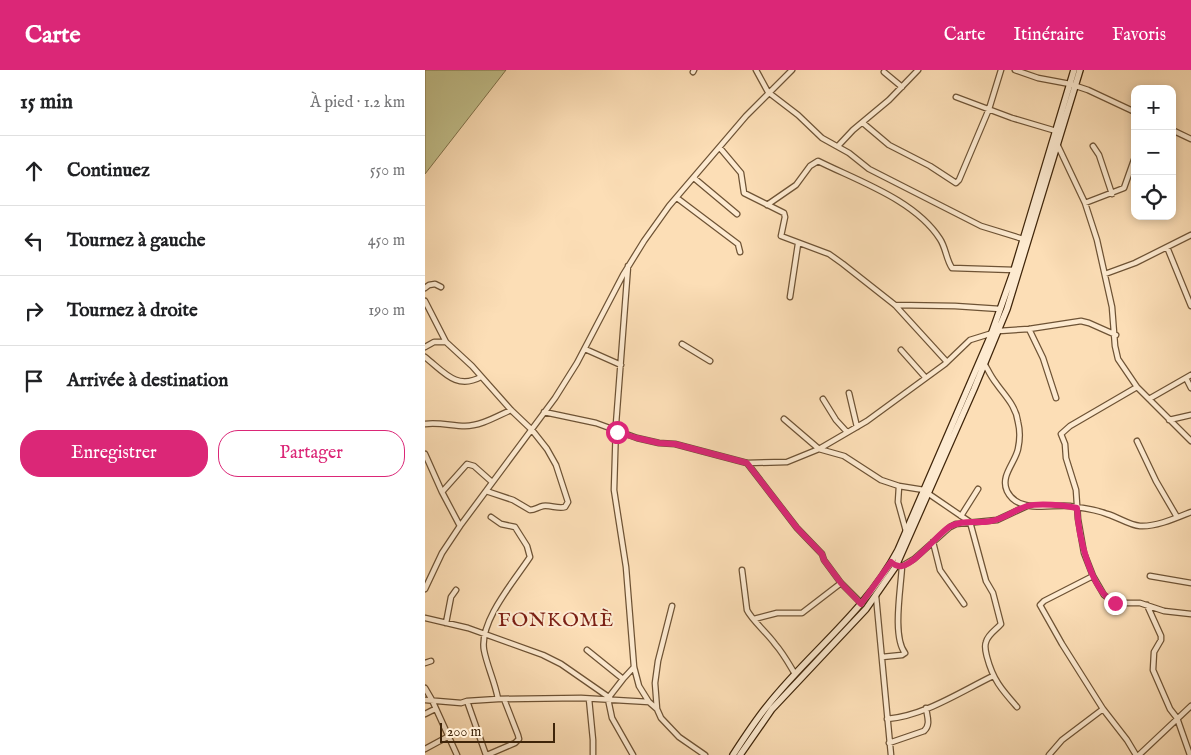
<!DOCTYPE html>
<html lang="fr">
<head>
<meta charset="utf-8">
<style>
  :root { --surface:#fff; --page:#f6f6f6; --text:#202124; --muted:#757577; --line:#e0e0e0; --accent:#db2777 }
  body { margin:0; font-family:"IM FELL English",serif; background:var(--page); color:var(--text) }
  .controls { position:absolute; right:15px; top:15px; display:grid; overflow:hidden; border-radius:10px; box-shadow:0 2px 8px #0003 }
  .controls button { width:45px; height:45px; display:grid; place-items:center; padding:0; border:0; border-bottom:1px solid var(--line); background:var(--surface); color:var(--text); font:25px sans-serif }
  .scale { position:absolute; left:15px; bottom:12px; width:115px; box-sizing:border-box; padding-left:5px; border:2px solid #3f250a; border-top:0; font-size:14px; line-height:18px; white-space:nowrap; color:#3f250a; -webkit-text-stroke:4px #fdead0; paint-order:stroke }
  .stop { position:absolute; width:15px; height:15px; margin:-11px; border:4px solid #db2777; border-radius:50%; background:#fff }
  .stop.end { background:#db2777; border-color:#fff; box-shadow:0 1px 5px #0008 }
  .list { margin:0; padding:0; list-style:none }
  h2 { display:flex; justify-content:space-between; align-items:center; height:65px; margin:0; padding:0 20px; font-size:21px }
  h2 small { font-size:16px; font-weight:400; color:var(--muted) }
  .list li { display:grid; grid-template-columns:32px 1fr auto; gap:15px; align-items:center; box-sizing:border-box; height:70px; padding:0 20px; border-top:1px solid var(--line) }
  .list b { display:block; font-size:19px; white-space:nowrap }
  .list em { font-size:16px; font-style:normal; color:var(--muted) }
  .actions { display:flex; gap:10px; padding:15px 20px }
  .actions a { flex:1; padding:11px 0; border:1px solid var(--accent); border-radius:20px; text-align:center; font-size:18px; color:var(--accent) }
  .actions .main { background:var(--accent); color:#fff }
  .icon { flex:none; width:28px; height:28px; fill:none; stroke:currentColor; stroke-width:2; stroke-linecap:round; stroke-linejoin:round }
  .map { position:relative; flex:none; width:766px; height:685px; overflow:hidden }
  header { display:flex; align-items:center; gap:30px; box-sizing:border-box; height:70px; padding:0 25px; background:var(--accent); color:#fff }
  header strong { font-size:24px }
  nav { display:flex; gap:28px; margin-inline-start:auto; font-size:18px }
  main { display:flex }
  aside { flex:1; background:var(--surface) }
  .map>svg:first-child { display:block }
  .green { fill:#c2c08c; stroke:#80724b }
  .lines { fill:none; stroke-linecap:round; stroke-linejoin:round }
  .street-casing { stroke:#6e5335; stroke-width:7 }
  .secondary-casing { stroke:#3f250a; stroke-width:8 }
  .street { stroke:#fdead0; stroke-width:4.5 }
  .secondary { stroke:#fdead0; stroke-width:5.5 }
  .route { stroke:#db2777; stroke-width:6 }
  .labels { text-anchor:middle; dominant-baseline:central; stroke-width:4; stroke-linejoin:round; paint-order:stroke }
  .quarter-label { font-size:20px; letter-spacing:1px; fill:#7a1f14; stroke:#fdead0 }
</style>
</head>
<body>
<header>
<strong>Carte</strong>
<nav><a>Carte</a><a>Itinéraire</a><a>Favoris</a></nav>
</header>
<main>
<aside>
<h2>15 min<small>À pied · 1.2 km</small></h2>
<ul class="list">
<li><svg class="icon" aria-label="ahead" viewBox="0 0 24 24"><path d="M12 20V5M6 11l6-6 6 6"/></svg><div><b>Continuez</b></div><em>550 m</em></li>
<li><svg class="icon" aria-label="left" viewBox="0 0 24 24"><path d="M17 20v-9H6M10 6l-5 5 5 5"/></svg><div><b>Tournez à gauche</b></div><em>450 m</em></li>
<li><svg class="icon" aria-label="right" viewBox="0 0 24 24"><path d="M7 20v-9h11M14 6l5 5-5 5"/></svg><div><b>Tournez à droite</b></div><em>190 m</em></li>
<li><svg class="icon" aria-label="arrive" viewBox="0 0 24 24"><path d="M6 21V4h12l-3 4 3 4H6"/></svg><div><b>Arrivée à destination</b></div></li>
</ul>
<div class="actions"><a class="main">Enregistrer</a><a>Partager</a></div>
</aside>
<div class="map">
<svg width="766" height="685" viewBox="0 0 766 685">
  <rect width="100%" height="100%" fill="#fcdeb6"/>
  <filter id="stains"><feTurbulence type="fractalNoise" baseFrequency=".004" numOctaves="4"/><feColorMatrix values="0 0 0 0 .2 0 0 0 0 .09 0 0 0 0 .02 0 0 0 .5 -.17"/></filter>
  <radialGradient id="worn" r=".72"><stop offset=".6" stop-color="#630" stop-opacity="0"/><stop offset="1" stop-color="#630" stop-opacity=".3"/></radialGradient>
  <path class="green" d="M0,0H81L0,104Z"/>
  <g class="lines">
    <defs>
      <path id="street" d="M331,0L343,22L373,45L397,68L424,83L444,99L556,156L598,169
        M590,0L613,8L645,14L663,20L710,42
        M268,2L269,0
        M459,2L477,17
        M531,27L587,48L631,61
        M438,53L464,75L505,96L531,113L534,110L564,39L576,0
        M747,60L766,69
        M413,76L428,60L464,30L493,0
        M633,76L660,133L672,170L687,237L690,276L693,289L712,317L766,371
        M668,76L674,85L687,124
        M295,78L316,103L319,123L359,143L360,147L356,166L404,184L418,194L470,235L522,292
        M269,108L312,144
        M252,128L313,174L315,182
        M660,133L699,118L710,87
        M342,135L371,115L385,96L393,91C433,111 490,130 515,169C521,178 521,189 527,198L589,200
        M742,177L766,236
        M203,196L191,354L189,420L201,497L209,597L214,616L224,632L232,639L236,648L254,667L280,685
        M680,204L710,193L766,165
        M0,218L4,215L10,214L16,217
        M365,227L373,174
        M0,231L21,272L47,296L86,340L107,360L122,379L131,395L143,432L140,437C133,439 126,435 118,436C113,437 110,440 105,440L88,430L61,421
        M470,235L530,236L575,239
        M604,259L618,288L631,328
        M257,274L285,291
        M0,277L9,272H21
        M160,279L196,295
        M476,280L500,307
        M0,287C19,302 31,320 56,307
        M559,293C563,300 566,307 571,313C580,326 591,336 593,352C595,360 595,370 593,379C590,393 575,406 582,421C593,444 626,434 645,436C658,438 670,439 682,444C693,447 704,455 715,456C731,457 751,448 766,442
        M761,308L766,318
        M712,317L645,356L636,364L640,374L641,388L651,420L653,449L659,483L668,506L679,525L690,533H715L739,541L766,544
        M424,323L432,357
        M398,329L411,350L422,362
        M724,329L766,305
        M119,342L171,353L212,368L234,373L250,374L322,393L362,392L394,379L442,351L520,294L545,270L574,261L604,259L656,251L664,253L691,265
        M359,349L394,379L419,386L456,410L474,416L499,420
        M744,350L766,345
        M0,354C14,352 27,356 40,356C56,356 72,346 86,340
        M712,371L731,411L752,447
        M0,384L17,422L35,456
        M322,393L372,458L397,484L399,490L416,513L437,534
        M474,416L473,432L481,461
        M17,422L42,394L49,396L67,412
        M504,424L545,452L561,511L568,523L576,554C571,560 563,564 561,572C559,577 561,583 562,587C568,610 577,620 592,637
        M536,446L553,419
        M66,447L76,454L90,457L102,476L105,487C90,510 54,551 59,580C62,596 70,612 73,629
        M508,472L515,500L539,534
        M469,495L477,496L489,489L525,457L531,454L572,450L602,436
        M317,500L322,540C326,549 343,564 350,574C358,583 364,594 370,604
        M668,506L619,531L615,535L637,574L678,639L702,670L711,685
        M725,506L766,513
        M0,519L17,483L35,456L130,328L152,293L198,205L219,171L244,136L321,46L367,0
        M451,526L466,685
        M722,535L736,566V570L729,582L728,600L745,639L752,648L765,685
        M0,548L43,558L118,585L136,594L185,628
        M329,549L352,543H377L416,513
        M21,553L26,527L31,520
        M162,580L198,609
        M457,587L477,585L480,583C467,566 476,518 477,496
        M0,593L6,591
        M0,618L7,630L32,685
        M184,627L198,609L209,597
        M164,629L168,670V685
        M183,629L187,648L208,685
        M0,630L36,633L42,631L73,629L156,628L224,632
        M42,631L61,685
        M232,639L230,613L233,591L247,536
        M0,644L10,639
        M462,649C499,646 535,622 568,606
        M464,673L499,661C506,655 502,646 501,638
        M0,679L24,666
        M62,685L90,673L94,669L93,665L79,629
        M624,685L637,670L678,639
        M714,685L766,636"/>
      <path id="secondary" d="M308,685C319,668 330,651 343,635C385,582 441,541 473,480L566,265L589,200L649,0
        M315,685L347,639L441,539L471,496L549,319L582,239L655,0"/>
    </defs>
    <use href="#street" class="street-casing"/>
    <use href="#secondary" class="secondary-casing"/>
    <use href="#street" class="street"/>
    <use href="#secondary" class="secondary"/>
  </g>
  <g class="lines">
    <path class="route" d="M192,362L212,368L234,373L250,374L322,393L372,458L397,484L399,490L416,513L436,534L466,492C469,495 472,497 477,496C490,494 512,465 524,457C537,449 552,454 566,451C579,449 589,440 602,436C614,433 639,435 652,438C653,463 665,521 690,533"/>
  </g>
  <g class="labels">
    <g class="quarter-label">
      <text x="131" y="550">FONKOMÈ</text>
    </g>
  </g>
  <rect width="100%" height="100%" filter="url(#stains)"/>
  <rect width="100%" height="100%" fill="url(#worn)"/>
</svg>
<div class="controls">
<button>+</button>
<button>−</button>
<button><svg class="icon" aria-label="locate" viewBox="0 0 24 24"><circle cx="12" cy="12" r="6"/><path d="M12 2v4M12 18v4M2 12h4M18 12h4"/></svg></button>
</div>
<div class="scale">200 m</div>
<div class="stop" style="left:192px;top:362px"></div>
<div class="stop end" style="left:690px;top:533px"></div>
</div>
</main>
</body>
</html>
